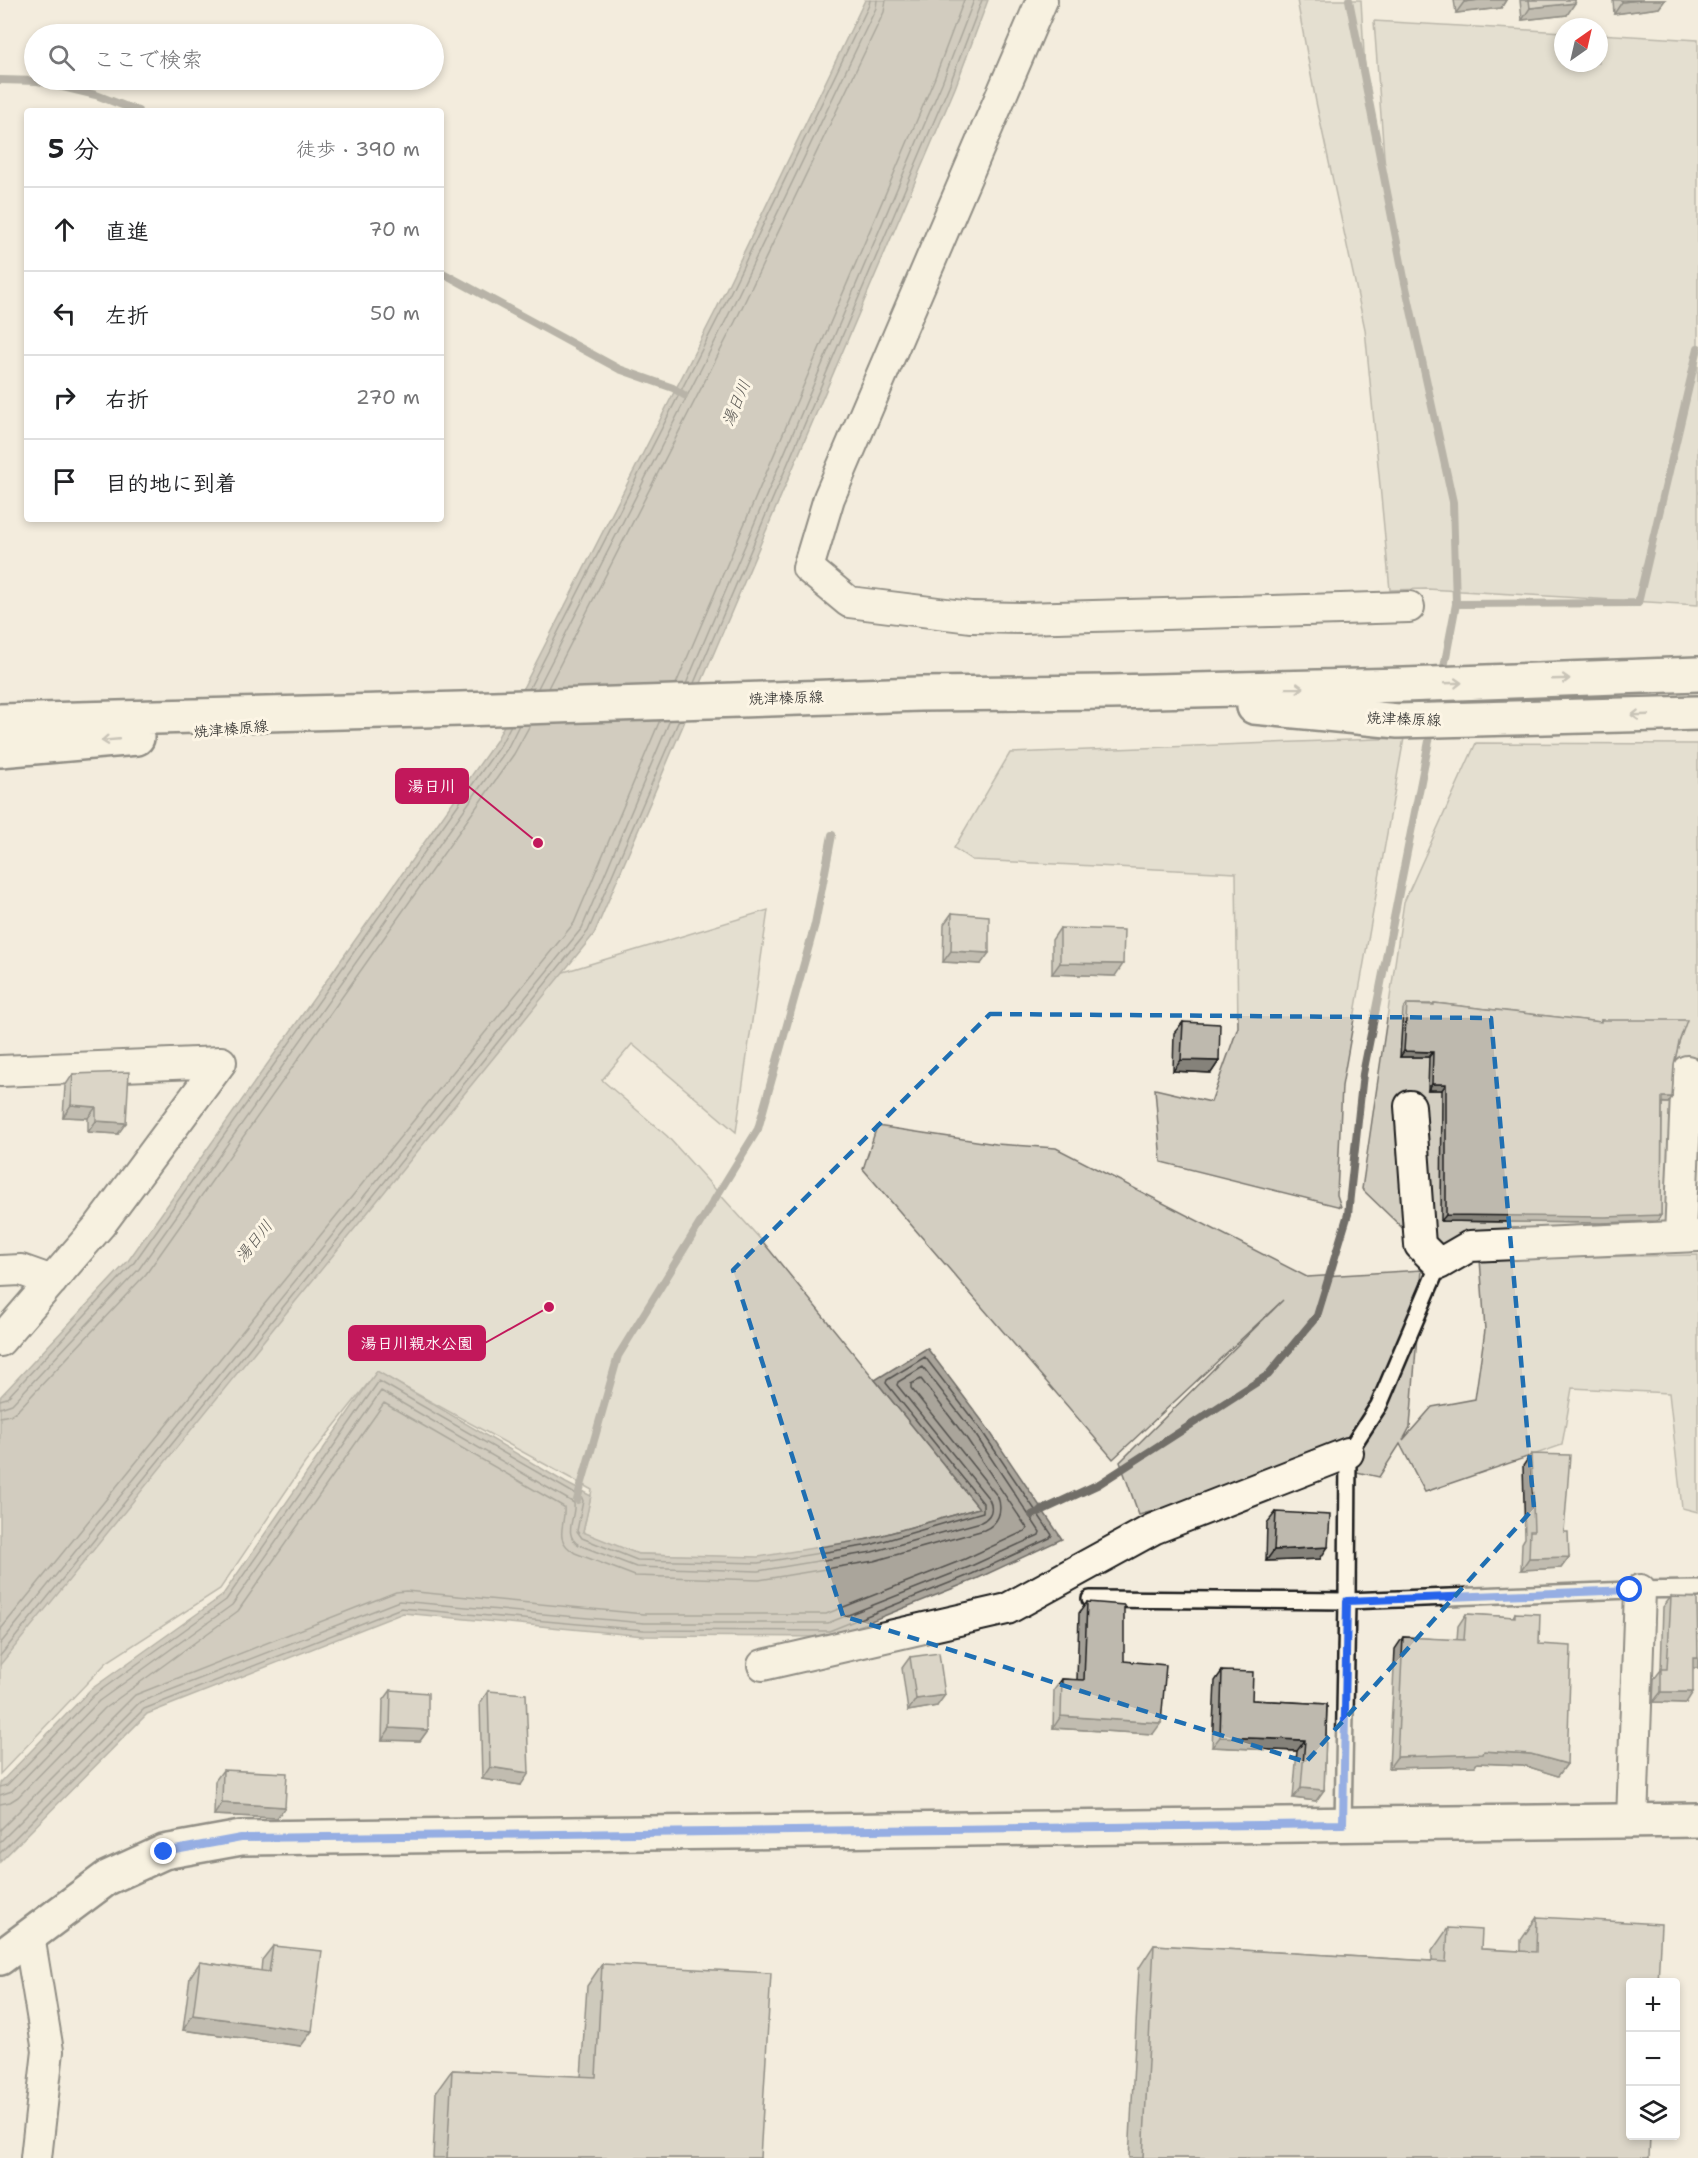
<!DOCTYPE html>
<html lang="ja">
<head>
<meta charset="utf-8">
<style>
  :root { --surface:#fff; --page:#f6f6f6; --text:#202124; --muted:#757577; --line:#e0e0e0 }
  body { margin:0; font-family:"Shantell Sans","Klee One",sans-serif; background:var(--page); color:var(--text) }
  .controls { position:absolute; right:18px; bottom:18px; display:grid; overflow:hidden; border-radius:6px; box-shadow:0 3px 9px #0003 }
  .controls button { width:54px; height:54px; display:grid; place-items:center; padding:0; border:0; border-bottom:2px solid var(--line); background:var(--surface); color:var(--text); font:30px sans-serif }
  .compass { position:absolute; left:1554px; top:18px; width:54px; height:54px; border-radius:50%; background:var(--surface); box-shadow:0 3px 9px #0003; rotate:34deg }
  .stop { position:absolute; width:18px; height:18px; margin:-14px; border:4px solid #2563eb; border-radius:50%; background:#fff }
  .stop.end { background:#2563eb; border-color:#fff; box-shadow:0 2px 6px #0008 }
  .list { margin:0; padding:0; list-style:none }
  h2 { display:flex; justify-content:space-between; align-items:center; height:78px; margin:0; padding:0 24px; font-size:26px }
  h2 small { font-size:20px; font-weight:400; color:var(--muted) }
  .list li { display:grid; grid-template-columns:39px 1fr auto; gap:18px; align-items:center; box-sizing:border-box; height:84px; padding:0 24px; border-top:2px solid var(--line) }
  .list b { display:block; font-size:22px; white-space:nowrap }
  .list em { font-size:20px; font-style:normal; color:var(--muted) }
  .icon { flex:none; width:33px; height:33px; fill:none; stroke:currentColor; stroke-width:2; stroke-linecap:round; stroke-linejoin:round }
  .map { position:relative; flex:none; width:1698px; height:2158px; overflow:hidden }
  .search { position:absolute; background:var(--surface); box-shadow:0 3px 9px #0003; left:24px; top:24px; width:420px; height:66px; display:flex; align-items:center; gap:15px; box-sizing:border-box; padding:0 21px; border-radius:33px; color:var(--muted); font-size:22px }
  .panel { position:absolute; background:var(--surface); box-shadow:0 3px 9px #0003; left:24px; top:108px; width:420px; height:414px; border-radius:6px }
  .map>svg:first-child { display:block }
  .green { fill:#d3cec1; stroke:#78756e; stroke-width:1.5 }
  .water { fill:#aaa59b; stroke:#716e68; stroke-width:1.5 }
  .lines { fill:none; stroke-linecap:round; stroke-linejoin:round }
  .shore { stroke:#55534f; stroke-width:1.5 }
  .stream { stroke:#716e68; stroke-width:8 }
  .service-casing { stroke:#1c1c1c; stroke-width:20 }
  .minor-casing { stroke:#1c1c1c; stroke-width:34 }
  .tertiary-casing { stroke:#1c1c1c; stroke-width:38 }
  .primary-casing { stroke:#1c1c1c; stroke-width:38 }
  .service { stroke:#fcf5e5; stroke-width:15 }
  .minor { stroke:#fcf5e5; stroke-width:30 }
  .tertiary { stroke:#fcf5e5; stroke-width:33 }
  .primary { stroke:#fcf5e5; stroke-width:33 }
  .wall { fill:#a39f96; stroke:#1c1c1c; stroke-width:1.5 }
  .shaded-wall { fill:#85827a; stroke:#1c1c1c; stroke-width:1.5 }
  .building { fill:#beb9ae; stroke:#1c1c1c; stroke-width:1.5 }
  .oneway { stroke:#97938b }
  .route { stroke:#2563eb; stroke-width:8 }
  .marked { fill:none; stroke:#1f6fb2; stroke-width:4.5; stroke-dasharray:12 8; stroke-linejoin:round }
  .labels { text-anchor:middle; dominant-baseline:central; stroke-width:6; stroke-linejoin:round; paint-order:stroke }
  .street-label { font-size:15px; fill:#1c1c1c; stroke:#fcf5e5 }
  .water-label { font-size:16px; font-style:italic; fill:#55534f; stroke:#fcf5e5 }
  .leader { fill:none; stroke:#c2185b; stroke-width:2 }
  .callout-dot { fill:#c2185b; stroke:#fcf5e5; stroke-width:2 }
  .callout { fill:#c2185b; stroke:#c2185b; stroke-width:2 }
  .callout-label { font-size:16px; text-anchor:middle; font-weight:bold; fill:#fff }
</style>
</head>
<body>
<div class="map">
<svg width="1698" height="2158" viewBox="0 0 1698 2158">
  <rect width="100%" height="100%" fill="#f3ecdd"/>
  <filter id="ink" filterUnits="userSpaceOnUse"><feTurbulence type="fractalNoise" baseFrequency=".0167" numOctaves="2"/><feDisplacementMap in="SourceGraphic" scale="12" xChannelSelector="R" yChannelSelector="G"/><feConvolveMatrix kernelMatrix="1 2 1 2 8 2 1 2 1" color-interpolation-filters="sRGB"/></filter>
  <g filter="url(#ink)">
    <path class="green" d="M1297,0H1361L1366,89L1386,183L1374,21L1563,32V63H1599V34L1698,40V605L1427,589L1390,590L1365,329L1316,102Z
      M1404,738L1342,1086L1337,1195L1341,1207L1161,1162L1155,1089L1211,1102L1238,1027L1236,873L972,860L954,848L1010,753Z
      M1476,743L1698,744V1230L1420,1245L1362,1189L1404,902Z
      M768,910L736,1132L632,1044L602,1080L667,1136L763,1242L979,1508L797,1559L618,1553L583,1532L592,1490L377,1372L305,1463L220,1589L107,1662L0,1774V1661L544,978Z
      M877,1126L996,1144L1056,1148L1307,1277L1422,1270L1410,1427L1403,1440L1432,1407L1475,1399L1485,1330L1480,1259L1698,1255V1512L1682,1508L1669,1393L1572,1388L1562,1445L1425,1492L1400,1444L1379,1477L1321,1464L1139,1515L1120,1462L1283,1300L1113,1459L863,1169Z"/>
    <path class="water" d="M865,0H988L955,88L594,934L0,1665V1397L128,1261L496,741L715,312Z
      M927,1348L986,1426L1062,1539L974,1580L831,1637L644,1636L403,1613L147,1714L0,1862V1783L90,1690L222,1596L377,1371L566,1483L591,1496L583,1532L638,1554L758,1557L869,1539L979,1508L875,1380Z"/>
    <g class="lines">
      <path class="shore" d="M694,683L949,86L982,0
        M676,684L934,80L964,0
        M686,684L942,83L974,0
        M538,688L727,318L876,8L877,0
        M548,688L735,322L884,12L886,0
        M529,689L720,314L869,5L870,0
        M0,1400L7,1398L133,1264L501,744L511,725
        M0,1408L12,1404L139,1269L507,749L519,725
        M0,1417L10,1415L18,1410L146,1274L514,754L530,725
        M0,1630L574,923L660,720
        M0,1644L582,928L670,720
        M0,1656L588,931L679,720
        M0,1787L7,1785L94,1695L226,1600L379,1381L582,1498L583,1501L577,1531L582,1538L637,1560L758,1563L870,1545L983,1512V1503L886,1383L887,1380L925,1357L981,1430L1052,1535L1050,1538L972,1574L829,1631L644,1630L401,1608L144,1709L0,1853
        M0,1795L12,1791L99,1701L232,1605L381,1391L574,1503C576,1518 562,1534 579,1545L636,1567L758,1571L872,1552L981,1522C991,1517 994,1509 989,1499L897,1385L898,1382L923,1367L975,1434L1040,1532L1039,1535L969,1567L828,1623H644L399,1601L140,1702L0,1842
        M0,1804L10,1802L18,1797L105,1708L238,1611L384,1403L564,1507C566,1526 552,1539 575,1553L635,1576L759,1580L874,1561L984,1530C998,1524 1003,1512 998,1497L911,1388V1384L921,1379L967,1439L1027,1528L1025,1531L965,1559L826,1614H644L406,1591L396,1592L135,1695L0,1830"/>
      <path class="stream" d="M1349,0L1405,283L1453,502L1456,604L1442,678
        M0,80L38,81L96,95L138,111
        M441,272L619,369L673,388L684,395
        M1456,604L1638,603L1698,348
        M577,1500L618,1356L758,1129L815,924L832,835
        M1032,1515L1099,1484L1268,1375L1317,1316L1348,1214L1363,1074L1432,726"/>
      <defs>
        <path id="service" d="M1439,1264L1379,1405L1348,1453L1347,1601L1630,1590L1698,1589
          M1090,1599L1347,1601L1343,1824"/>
        <path id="minor" d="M1042,0L829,498L808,568L849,602L971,617L1022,618L1409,607
          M0,1071L221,1062L100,1225L0,1341
          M1410,1106L1420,1245L1439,1264L1470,1246L1698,1236
          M1680,1236L1687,1071
          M0,1271L21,1270L52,1281
          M763,1665L1007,1609L1153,1529L1348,1453
          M1632,1821L1640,1590
          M29,1936L48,2051L36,2158"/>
        <path id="tertiary" d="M0,1958L107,1878L164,1852L241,1838L1698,1820"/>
        <path id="primary" d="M1254,707L1398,721L1698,713
          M0,721L461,709L920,694L1111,692L1404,685L1698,674
          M0,750L137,738"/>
      </defs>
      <use href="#service" class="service-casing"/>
      <use href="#minor" class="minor-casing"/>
      <use href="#tertiary" class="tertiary-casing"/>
      <use href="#primary" class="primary-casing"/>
      <use href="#service" class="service"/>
      <use href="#minor" class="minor"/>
      <use href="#tertiary" class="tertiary"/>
      <use href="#primary" class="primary"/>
    </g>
    <path class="wall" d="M1454,0H1506L1501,8L1456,13Z
      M1520,0H1575L1567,15L1522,20Z
      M1613,0H1665L1659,8L1614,14Z
      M952,913L981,964L943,962L944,924Z
      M1060,928L1115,976L1052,974V940Z
      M1434,1003L1600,1022L1601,1020L1679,1042L1674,1064L1672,1097L1668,1103H1662L1661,1215L1657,1221L1601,1223L1441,1221L1442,1090H1428L1429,1057H1400L1403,1009L1407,1004H1433Z
      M1183,1022L1219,1061L1211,1073L1173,1071L1174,1033Z
      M73,1074L118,1134L88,1132V1118L63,1117L65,1086Z
      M1531,1454L1564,1532L1569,1557L1561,1568L1521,1570L1522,1543L1525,1538L1523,1466Z
      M1276,1512L1320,1559L1266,1561L1267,1523Z
      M1671,1597L1693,1668L1686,1703L1653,1702L1654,1679L1661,1670L1663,1607Z
      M1087,1602L1124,1661L1153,1734L1053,1728L1054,1690L1062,1679L1077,1680L1079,1613Z
      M1515,1613L1539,1644L1567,1764L1558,1776L1523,1765L1477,1763L1475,1766L1389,1768L1395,1649L1403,1637L1457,1640L1458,1626L1466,1614L1513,1617Z
      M910,1657L937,1706L908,1711L902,1668Z
      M1222,1671L1252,1700L1327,1704L1324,1790L1316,1801L1293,1798L1297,1751L1212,1747L1215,1681Z
      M391,1690L428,1730L420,1741L382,1740L383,1701Z
      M488,1691L521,1785L482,1779L480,1703Z
      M223,1770L277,1818L214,1815L215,1781Z
      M1537,1917L1649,2158H1129L1139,1968L1154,1945L1432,1961V1951L1448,1928L1481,1949L1521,1951V1940Z
      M273,1946L301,2046L183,2030L190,1977L200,1962L261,1971L262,1960Z
      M602,1964L760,2158H433L436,2092L452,2070L581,2077L587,1986Z"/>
    <path class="shaded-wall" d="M1479,0H1506L1501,8L1456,13L1464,2Z
      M1640,0H1665L1659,8L1614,14L1622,2Z
      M1575,3L1567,15L1522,20L1530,8Z
      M951,951L989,953L981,964L943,962Z
      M1060,963L1123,964L1115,976L1052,974Z
      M1404,1051L1433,1052L1429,1057H1400Z
      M1181,1060L1219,1061L1211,1073L1173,1071Z
      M1432,1084H1446L1442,1090H1428Z
      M1662,1097H1672L1668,1103L1658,1102Z
      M71,1105L96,1107L88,1118L63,1117Z
      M96,1121L126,1123L118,1134L88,1132Z
      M1446,1215H1661L1657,1221L1601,1223L1441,1221Z
      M1328,1547L1320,1559L1266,1561L1274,1550Z
      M1569,1557L1561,1568L1521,1570L1529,1558Z
      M1693,1658H1698V1668H1686Z
      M1661,1692H1693L1686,1703L1653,1702Z
      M945,1695L937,1706L908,1711L916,1699Z
      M1061,1716L1161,1723L1153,1734L1053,1728Z
      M390,1728L428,1730L420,1741L382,1740Z
      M1220,1737L1305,1740L1297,1751L1212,1747Z
      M1484,1751L1531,1754L1567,1764L1558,1776L1523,1765L1477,1763L1475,1766L1389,1768L1397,1757Z
      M490,1767L529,1773L521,1785L482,1779Z
      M1301,1788L1324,1790L1316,1801L1293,1798Z
      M222,1803L285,1807L277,1818L214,1815Z
      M193,2015L312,2031L301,2046L183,2030Z"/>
    <path class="building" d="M1464,0H1479L1464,2Z
      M1529,0H1575V3L1530,8Z
      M1622,0H1640L1622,2Z
      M952,913L989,916V953L951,951Z
      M1060,928L1124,930L1123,964L1060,963Z
      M1434,1003L1601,1022V1020H1687L1679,1042L1674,1064L1672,1097H1662L1661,1215L1605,1217L1446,1215V1084H1432L1433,1052L1404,1051L1407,1004L1434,1005Z
      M1183,1022L1220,1024L1219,1061L1181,1060Z
      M129,1072L126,1123L96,1121V1107L71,1105L73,1074Z
      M1531,1454L1570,1455L1564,1532H1568L1569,1557L1529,1558L1530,1531H1534Z
      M1276,1512L1330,1515L1328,1547L1274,1550Z
      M1671,1597L1697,1598L1698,1658H1693V1692H1661V1669H1667Z
      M1087,1602L1124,1605V1661L1166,1665L1161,1723L1061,1716L1062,1679L1084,1680Z
      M1515,1613L1540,1614L1539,1644L1571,1646L1567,1764L1531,1754L1484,1751L1483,1754L1397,1757L1403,1637L1464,1640L1466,1614L1515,1617Z
      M939,1653L945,1695L916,1699L910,1657Z
      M1222,1671L1253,1672L1252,1700L1327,1704L1324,1790L1301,1788L1305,1740L1220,1737Z
      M391,1690L428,1693V1730L390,1728Z
      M488,1691L526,1694L529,1773L490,1767Z
      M223,1770L287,1773L285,1807L222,1803Z
      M1537,1917L1661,1924L1658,1983H1630V2136H1650L1649,2158H1143L1154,1945L1446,1962L1448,1928L1482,1930L1481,1949L1536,1952Z
      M273,1946L322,1951L312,2031L193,2015L200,1962L269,1972Z
      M602,1964L771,1973L760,2158H447L452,2070L596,2077Z"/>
    <defs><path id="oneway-shaft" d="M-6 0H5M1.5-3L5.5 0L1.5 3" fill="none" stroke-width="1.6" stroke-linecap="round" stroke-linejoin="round" transform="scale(1.5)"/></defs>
    <g class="oneway">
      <use href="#oneway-shaft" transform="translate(1561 679) rotate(-2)"/>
      <use href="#oneway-shaft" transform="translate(1453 683) rotate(-2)"/>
      <use href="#oneway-shaft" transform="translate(1295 688) rotate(-1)"/>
      <use href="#oneway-shaft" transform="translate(1640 715) rotate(178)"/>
      <use href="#oneway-shaft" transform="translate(110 740) rotate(175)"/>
    </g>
  </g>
  <g class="lines" filter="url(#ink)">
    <path class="route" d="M164,1852L241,1838L1343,1824L1347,1601L1630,1590"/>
  </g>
  <path d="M0 0H1698V2158H0ZM990,1014L1491,1018L1534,1508L1306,1762L843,1616L733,1270Z" fill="#f3ecdd" fill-opacity=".55" fill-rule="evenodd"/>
  <path class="marked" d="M990,1014L1491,1018L1534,1508L1306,1762L843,1616L733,1270Z"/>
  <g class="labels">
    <g class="street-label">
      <text transform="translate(786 698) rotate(-2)">焼津榛原線</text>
      <text transform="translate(1404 719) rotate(2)">焼津榛原線</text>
      <text transform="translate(231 729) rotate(-5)">焼津榛原線</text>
    </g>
    <g class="water-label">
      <text transform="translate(736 403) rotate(-67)">湯日川</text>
      <text transform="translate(254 1241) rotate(-51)">湯日川</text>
    </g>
  </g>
  <path class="leader" d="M538 843L468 786M549 1307L485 1343"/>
  <g class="callout-dot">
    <circle cx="538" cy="843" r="6"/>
    <circle cx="549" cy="1307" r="6"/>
  </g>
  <g class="callout">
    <rect x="396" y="769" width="72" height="34" rx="6"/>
    <rect x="349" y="1326" width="136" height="34" rx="6"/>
  </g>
  <g class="callout-label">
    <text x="432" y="792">湯日川</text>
    <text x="417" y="1349">湯日川親水公園</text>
  </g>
</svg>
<div class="controls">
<button>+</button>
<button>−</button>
<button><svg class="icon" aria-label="layers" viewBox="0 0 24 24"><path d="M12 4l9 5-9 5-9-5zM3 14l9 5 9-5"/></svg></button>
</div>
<svg class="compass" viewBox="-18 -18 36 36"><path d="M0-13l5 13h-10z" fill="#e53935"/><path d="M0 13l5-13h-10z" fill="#757577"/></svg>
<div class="stop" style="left:1630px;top:1590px"></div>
<div class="stop end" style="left:164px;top:1852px"></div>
<div class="search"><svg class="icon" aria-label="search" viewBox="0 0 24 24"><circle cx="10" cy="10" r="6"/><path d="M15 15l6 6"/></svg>ここで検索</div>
<section class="panel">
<h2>5 分<small>徒歩 · 390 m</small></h2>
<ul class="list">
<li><svg class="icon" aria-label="ahead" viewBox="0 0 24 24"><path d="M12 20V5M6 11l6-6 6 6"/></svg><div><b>直進</b></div><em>70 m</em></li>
<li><svg class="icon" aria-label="left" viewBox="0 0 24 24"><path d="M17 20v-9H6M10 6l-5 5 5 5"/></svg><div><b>左折</b></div><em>50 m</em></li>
<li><svg class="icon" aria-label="right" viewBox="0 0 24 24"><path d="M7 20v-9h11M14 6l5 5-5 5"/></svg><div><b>右折</b></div><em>270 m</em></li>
<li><svg class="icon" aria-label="arrive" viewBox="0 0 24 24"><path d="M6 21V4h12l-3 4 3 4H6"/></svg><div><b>目的地に到着</b></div></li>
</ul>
</section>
</div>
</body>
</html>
